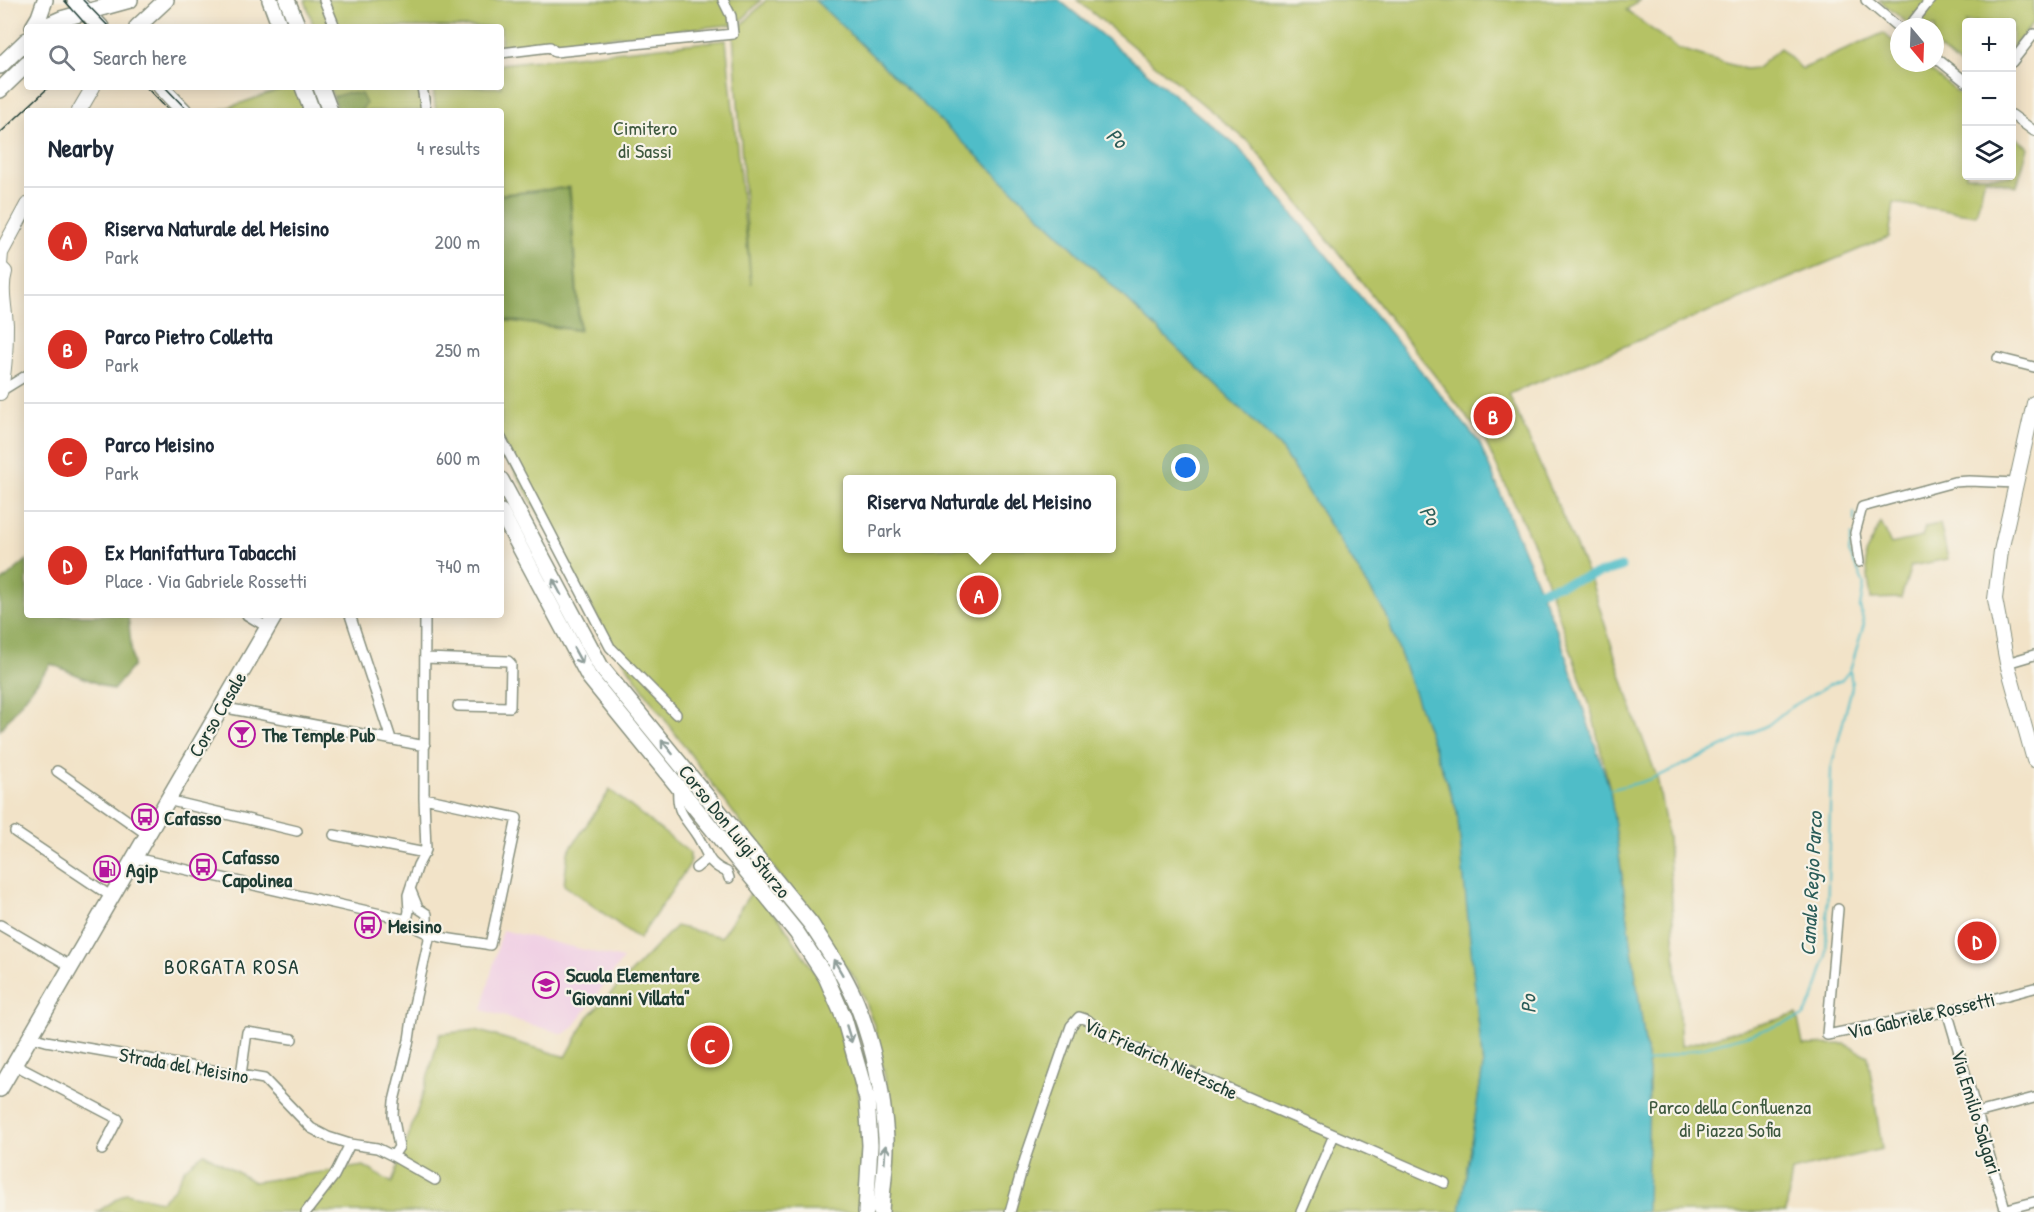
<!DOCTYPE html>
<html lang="en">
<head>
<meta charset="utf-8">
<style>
  :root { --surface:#fff; --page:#f6f6f7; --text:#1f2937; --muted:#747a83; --line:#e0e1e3; --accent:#d93025 }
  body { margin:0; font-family:"Patrick Hand",sans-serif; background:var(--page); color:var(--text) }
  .controls { position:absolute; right:18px; top:18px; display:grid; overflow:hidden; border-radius:6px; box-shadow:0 3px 15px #0003 }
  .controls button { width:54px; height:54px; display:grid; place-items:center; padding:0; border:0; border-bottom:2px solid var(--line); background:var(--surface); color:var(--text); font:30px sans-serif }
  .compass { position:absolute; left:1890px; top:18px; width:54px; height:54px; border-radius:50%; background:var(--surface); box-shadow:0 3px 15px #0003; rotate:161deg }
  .you { position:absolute; left:1186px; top:468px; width:21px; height:21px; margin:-15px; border:4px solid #fff; border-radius:50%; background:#1a73e8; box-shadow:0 0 0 9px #1a73e833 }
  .badge { display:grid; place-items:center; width:39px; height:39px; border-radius:50%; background:var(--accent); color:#fff; font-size:20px; font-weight:700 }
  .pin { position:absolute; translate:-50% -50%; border:3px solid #fff; box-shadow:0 2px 6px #0006 }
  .popup { position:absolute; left:843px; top:475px; width:273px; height:78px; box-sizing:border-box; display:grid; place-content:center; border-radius:6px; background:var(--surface); filter:drop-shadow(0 2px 4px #0005); font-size:20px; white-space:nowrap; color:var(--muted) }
  .popup b { font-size:22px; color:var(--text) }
  .popup::after { content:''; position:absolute; left:50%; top:100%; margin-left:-12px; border:12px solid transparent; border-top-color:var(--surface) }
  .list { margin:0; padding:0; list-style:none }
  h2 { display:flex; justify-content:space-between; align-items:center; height:78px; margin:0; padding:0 24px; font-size:26px }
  h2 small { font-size:20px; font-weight:400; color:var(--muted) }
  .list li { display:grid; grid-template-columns:39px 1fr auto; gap:18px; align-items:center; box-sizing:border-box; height:108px; padding:0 24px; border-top:2px solid var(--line) }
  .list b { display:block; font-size:22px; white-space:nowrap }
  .list p { margin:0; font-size:20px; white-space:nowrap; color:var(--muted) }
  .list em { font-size:20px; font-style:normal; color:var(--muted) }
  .icon { flex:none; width:33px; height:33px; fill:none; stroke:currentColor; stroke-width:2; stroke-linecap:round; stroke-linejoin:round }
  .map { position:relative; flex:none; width:2034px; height:1212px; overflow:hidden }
  .search { position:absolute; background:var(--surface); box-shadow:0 3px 15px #0003; left:24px; top:24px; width:480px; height:66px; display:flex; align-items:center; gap:15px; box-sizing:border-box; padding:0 21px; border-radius:6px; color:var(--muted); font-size:22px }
  .panel { position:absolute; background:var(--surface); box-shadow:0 3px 15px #0003; left:24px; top:108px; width:480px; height:510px; border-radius:6px }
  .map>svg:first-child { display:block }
  .built { fill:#f0d0e4 }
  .green { fill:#b5c265; stroke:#6a804c; stroke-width:1.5; fill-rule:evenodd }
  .forest { fill:#90a85a; stroke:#587247; stroke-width:1.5 }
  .water { fill:#50bdc8; stroke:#387d7e; stroke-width:1.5 }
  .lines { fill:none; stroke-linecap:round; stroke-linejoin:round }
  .stream { stroke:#50bdc8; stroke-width:2 }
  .canal { stroke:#50bdc8; stroke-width:9 }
  .street-casing { stroke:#88907e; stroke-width:12 }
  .secondary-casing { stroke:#88907e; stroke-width:16 }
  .primary-casing { stroke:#88907e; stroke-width:18 }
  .street { stroke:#fff; stroke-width:9 }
  .secondary { stroke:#fff; stroke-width:14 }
  .primary { stroke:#fff; stroke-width:15 }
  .tram { stroke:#1f3d34; stroke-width:1.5 }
  .oneway { stroke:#8f9e9a }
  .labels { text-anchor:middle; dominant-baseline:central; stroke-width:4.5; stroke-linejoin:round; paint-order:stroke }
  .park-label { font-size:20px; fill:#3d583e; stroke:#f7f3e8 }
  .street-label { font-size:20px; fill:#1f3d34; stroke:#f7f3e8 }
  .poi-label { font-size:20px; font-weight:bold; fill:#1f3d34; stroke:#f7f3e8; text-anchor:start }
  .water-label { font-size:21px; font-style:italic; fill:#2b5d59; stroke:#f7f3e8 }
  .neighbourhood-label { font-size:21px; letter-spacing:1.5px; fill:#1f3d34; stroke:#f7f3e8 }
</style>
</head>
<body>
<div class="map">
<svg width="2034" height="1212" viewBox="0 0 2034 1212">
  <rect width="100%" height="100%" fill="#f7f3e8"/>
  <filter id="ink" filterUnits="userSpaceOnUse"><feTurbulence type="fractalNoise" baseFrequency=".0167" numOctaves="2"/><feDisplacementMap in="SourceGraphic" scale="12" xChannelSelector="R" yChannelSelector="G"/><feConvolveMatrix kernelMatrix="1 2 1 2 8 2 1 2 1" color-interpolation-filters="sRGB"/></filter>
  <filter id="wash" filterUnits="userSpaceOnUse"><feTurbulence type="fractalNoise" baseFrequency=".008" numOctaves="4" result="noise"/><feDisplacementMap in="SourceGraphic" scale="24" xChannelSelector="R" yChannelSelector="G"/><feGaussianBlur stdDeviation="1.35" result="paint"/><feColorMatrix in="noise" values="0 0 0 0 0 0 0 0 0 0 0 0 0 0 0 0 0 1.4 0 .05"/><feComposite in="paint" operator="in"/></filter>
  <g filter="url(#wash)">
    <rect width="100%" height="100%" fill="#f2e3c8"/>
    <path class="built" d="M502,930L623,959L573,1028L563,1034L482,1010Z"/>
    <path class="green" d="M305,0H761L738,24L501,48V27H314Z
      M766,0H815L1280,447L1386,614L1457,811L1464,854L1466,894L1483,1067L1460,1212H887L894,1122L874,1025L856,980L652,702L611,642L501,447V320L580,331L570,187L501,194V111H436L433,87H501V64L726,40L751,284L733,34ZM847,480H1111V548H847Z
      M1077,0H1640L1626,10L1677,48L1745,69L1757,68L1780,48L1802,69L1883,33L1899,46V63H1921L1966,99V176H2012V135L2028,147L2017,186L1985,178L1976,215L1894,203L1889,237L1509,394L1591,581L1635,718L1657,777L1668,838L1681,1046L1797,1014L1803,1045L1845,1044L1868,1056L1882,1149L1792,1171L1786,1212H1647L1649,1072L1610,790L1591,709L1536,550L1484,439L1358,277L1251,144Z
      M1879,0H2034V22L2012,49V22H1966V70L1935,45V27H1912Z
      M288,87H297L308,111H218Z
      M329,87H420L424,111H360L347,93L333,97Z
      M1881,523L1891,544L1922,537L1925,527L1940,524L1948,559L1911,566L1901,598L1871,599L1865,554Z
      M610,790L690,853V864L639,939L564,885L568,852Z
      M752,891L782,922L828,993L856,1072L866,1148L860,1212H97L126,1193L161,1201L174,1189L185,1168L204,1153L254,1182L364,1166L392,1183L421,1100L440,1034L476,1030L566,1057L588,1017L676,926L721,937Z"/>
    <path class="forest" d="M347,93L361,94L366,104L360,111H338L333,97Z
      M569,188L579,330L501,319V195Z
      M27,560V615H128L133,666L113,690L51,664L0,730V583Z"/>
    <path class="water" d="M815,0H1059L1239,148L1479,442L1560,638L1610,790L1649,1072L1647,1212H1460L1483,1067L1457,811L1386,614L1280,447Z"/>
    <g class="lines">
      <path class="stream" d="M1854,521V512
        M1608,790L1642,782L1668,772L1749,734L1768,725L1788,709L1829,685L1842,680L1850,670L1864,624L1860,607L1864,584L1849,552L1852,535
        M1647,1062L1749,1035L1804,1016L1814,998L1826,957L1831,769L1852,687L1850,670"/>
      <path class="canal" d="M1531,593L1621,567"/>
    </g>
  </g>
  <g filter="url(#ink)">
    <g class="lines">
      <defs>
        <path id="street" d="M324,0L335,27
          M1866,0L1899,28
          M1912,23L1930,0
          M501,53L550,47L555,52L733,34L731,16L723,0
          M1935,57L1966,82
          M2012,62L2034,34
          M422,87L426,111
          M2012,115L2034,131
          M1998,358L2034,367
          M1,391L27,375
          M501,438L610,647L676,714
          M1859,562L1855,533L1862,507L1954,482L1969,481L2016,483
          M247,615L267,627
          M350,615L391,739
          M425,658L508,661L511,664L510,707L458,706
          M2007,663L2034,655
          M221,707L425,746
          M57,771L148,835
          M678,786C676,815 685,816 698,837C709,855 706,863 727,872L729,878
          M167,800L297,831
          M15,832L112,897
          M334,835L425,853
          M135,858L407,920
          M696,868L708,858
          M411,891L418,908L427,914V923
          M1838,909L1827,1035L1947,1011L2034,988
          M407,920L409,911L408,895L418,865L426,850L424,798L425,615
          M0,925L72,967
          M418,929C440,940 466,940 490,945L517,818L424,798
          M1947,1011L2006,1212
          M31,1037L46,1041L264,1079L311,1128L328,1137L350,1144L377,1148L393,1156L399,1147L393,1115L394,1101L409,1040L414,1005L429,939L428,934
          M15,1065L118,1119L102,1150
          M241,1075L247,1032L292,1039
          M1977,1113L2034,1098
          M393,1156L435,1180
          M2007,1209L2034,1202
          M306,1212L334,1176L350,1144
          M1010,1212L1025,1159L1071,1026L1079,1017L1088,1020L1107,1036L1445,1183
          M1301,1212L1334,1135"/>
        <path id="secondary" d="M79,111L93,87
          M0,265L1,253L27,205
          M0,267L5,272C0,288 5,309 6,325C6,348 5,371 0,393
          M2034,403L2001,551L1995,599L2007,663L2034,760"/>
        <path id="primary" d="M75,0L101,27
          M270,0L280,27
          M287,0L298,27
          M33,27L39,17L45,0
          M43,27L61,19L130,0
          M137,27L166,0
          M0,66L27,40
          M161,87L184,111
          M303,87L312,111
          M321,87L330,111
          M0,90L27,64
          M501,480L601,667L811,924C829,952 849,981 860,1012C875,1052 883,1096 886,1138C887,1162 882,1188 881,1212
          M501,512L589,677L797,933L826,977L844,1018L867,1099L870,1145L866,1212
          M0,1089L275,615"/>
      </defs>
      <use href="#street" class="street-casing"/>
      <use href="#secondary" class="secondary-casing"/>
      <use href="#primary" class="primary-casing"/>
      <use href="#street" class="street"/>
      <use href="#secondary" class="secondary"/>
      <use href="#primary" class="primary"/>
      <path class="tram" d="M64,0L88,27
        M83,0L109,27
        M146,87L169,111
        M165,87L188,111
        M0,133L49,87"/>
    </g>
    <defs><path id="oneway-shaft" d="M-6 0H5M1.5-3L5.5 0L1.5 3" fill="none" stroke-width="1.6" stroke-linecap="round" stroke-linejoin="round" transform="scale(1.5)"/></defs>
    <g class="oneway">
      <use href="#oneway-shaft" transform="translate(557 587) rotate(-118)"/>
      <use href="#oneway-shaft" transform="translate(578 656) rotate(61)"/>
      <use href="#oneway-shaft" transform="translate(667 747) rotate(-129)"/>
      <use href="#oneway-shaft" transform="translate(838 967) rotate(-120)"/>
      <use href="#oneway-shaft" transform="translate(849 1034) rotate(73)"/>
      <use href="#oneway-shaft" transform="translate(885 1154) rotate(-86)"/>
    </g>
  </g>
  <defs>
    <symbol id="bar-ring" viewBox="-11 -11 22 22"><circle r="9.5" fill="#f7f3e8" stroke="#b5179e" stroke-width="1.5"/><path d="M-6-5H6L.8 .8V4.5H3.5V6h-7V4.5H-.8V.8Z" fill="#b5179e"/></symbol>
    <symbol id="bus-ring" viewBox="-11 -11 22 22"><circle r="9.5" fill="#f7f3e8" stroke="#b5179e" stroke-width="1.5"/><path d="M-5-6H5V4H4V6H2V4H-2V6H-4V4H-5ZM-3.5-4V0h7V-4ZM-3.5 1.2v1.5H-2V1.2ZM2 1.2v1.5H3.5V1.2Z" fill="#b5179e"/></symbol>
    <symbol id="fuel-ring" viewBox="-11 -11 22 22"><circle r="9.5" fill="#f7f3e8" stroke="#b5179e" stroke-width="1.5"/><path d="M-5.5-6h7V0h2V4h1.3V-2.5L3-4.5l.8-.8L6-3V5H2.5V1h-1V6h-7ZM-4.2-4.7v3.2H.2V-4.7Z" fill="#b5179e"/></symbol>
    <symbol id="school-ring" viewBox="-11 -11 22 22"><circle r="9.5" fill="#f7f3e8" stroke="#b5179e" stroke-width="1.5"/><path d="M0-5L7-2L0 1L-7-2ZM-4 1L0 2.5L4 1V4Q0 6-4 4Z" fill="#b5179e"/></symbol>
  </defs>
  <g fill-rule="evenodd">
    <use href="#bar-ring" x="227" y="719" width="30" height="30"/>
    <use href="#bus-ring" x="130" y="802" width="30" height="30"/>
    <use href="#bus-ring" x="188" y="852" width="30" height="30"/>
    <use href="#fuel-ring" x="92" y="854" width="30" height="30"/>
    <use href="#bus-ring" x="353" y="910" width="30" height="30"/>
    <use href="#school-ring" x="531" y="970" width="30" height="30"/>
  </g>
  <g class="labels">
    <g class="park-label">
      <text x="645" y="127">Cimitero<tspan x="645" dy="23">di Sassi</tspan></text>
      <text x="1730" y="1106">Parco della Confluenza<tspan x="1730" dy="23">di Piazza Sofia</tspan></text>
    </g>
    <g class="street-label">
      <text transform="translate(217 714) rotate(-60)">Corso Casale</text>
      <text transform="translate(735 831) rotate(51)">Corso Don Luigi Sturzo</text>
      <text transform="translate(1921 1015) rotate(-13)">Via Gabriele Rossetti</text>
      <text transform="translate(1161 1058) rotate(25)">Via Friedrich Nietzsche</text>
      <text transform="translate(184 1065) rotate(10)">Strada del Meisino</text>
      <text transform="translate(1977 1112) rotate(73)">Via Emilio Salgari</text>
    </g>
    <g class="poi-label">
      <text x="262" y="734">The Temple Pub</text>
      <text x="164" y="817">Cafasso</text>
      <text x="222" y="856">Cafasso<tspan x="222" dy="23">Capolinea</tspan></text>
      <text x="126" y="869">Agip</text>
      <text x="388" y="925">Meisino</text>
      <text x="566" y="974">Scuola Elementare<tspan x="566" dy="23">"Giovanni Villata"</tspan></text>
    </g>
    <g class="water-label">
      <text transform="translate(1117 138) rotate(42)">Po</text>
      <text transform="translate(1430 515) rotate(59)">Po</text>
      <text transform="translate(1811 884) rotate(-87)">Canale Regio Parco</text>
      <text transform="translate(1528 1004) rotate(-91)">Po</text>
    </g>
    <g class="neighbourhood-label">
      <text x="232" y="966">BORGATA ROSA</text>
    </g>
  </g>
</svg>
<div class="controls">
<button>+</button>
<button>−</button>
<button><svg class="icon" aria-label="layers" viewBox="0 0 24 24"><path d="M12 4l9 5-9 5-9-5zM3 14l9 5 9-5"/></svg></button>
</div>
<svg class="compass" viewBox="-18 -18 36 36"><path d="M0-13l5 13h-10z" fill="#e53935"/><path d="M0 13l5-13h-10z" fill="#747a83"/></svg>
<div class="you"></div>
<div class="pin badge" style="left:979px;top:595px">A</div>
<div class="popup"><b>Riserva Naturale del Meisino</b>Park</div>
<div class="pin badge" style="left:1493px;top:416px">B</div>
<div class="pin badge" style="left:710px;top:1045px">C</div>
<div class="pin badge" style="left:1977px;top:941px">D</div>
<div class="search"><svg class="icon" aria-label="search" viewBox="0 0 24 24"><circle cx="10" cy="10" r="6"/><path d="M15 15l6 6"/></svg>Search here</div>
<section class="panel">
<h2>Nearby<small>4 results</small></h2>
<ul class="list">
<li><span class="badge">A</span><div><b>Riserva Naturale del Meisino</b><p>Park</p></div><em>200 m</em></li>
<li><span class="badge">B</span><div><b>Parco Pietro Colletta</b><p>Park</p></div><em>250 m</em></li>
<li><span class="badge">C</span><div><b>Parco Meisino</b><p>Park</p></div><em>600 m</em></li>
<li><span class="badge">D</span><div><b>Ex Manifattura Tabacchi</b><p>Place · Via Gabriele Rossetti</p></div><em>740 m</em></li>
</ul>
</section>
</div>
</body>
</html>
